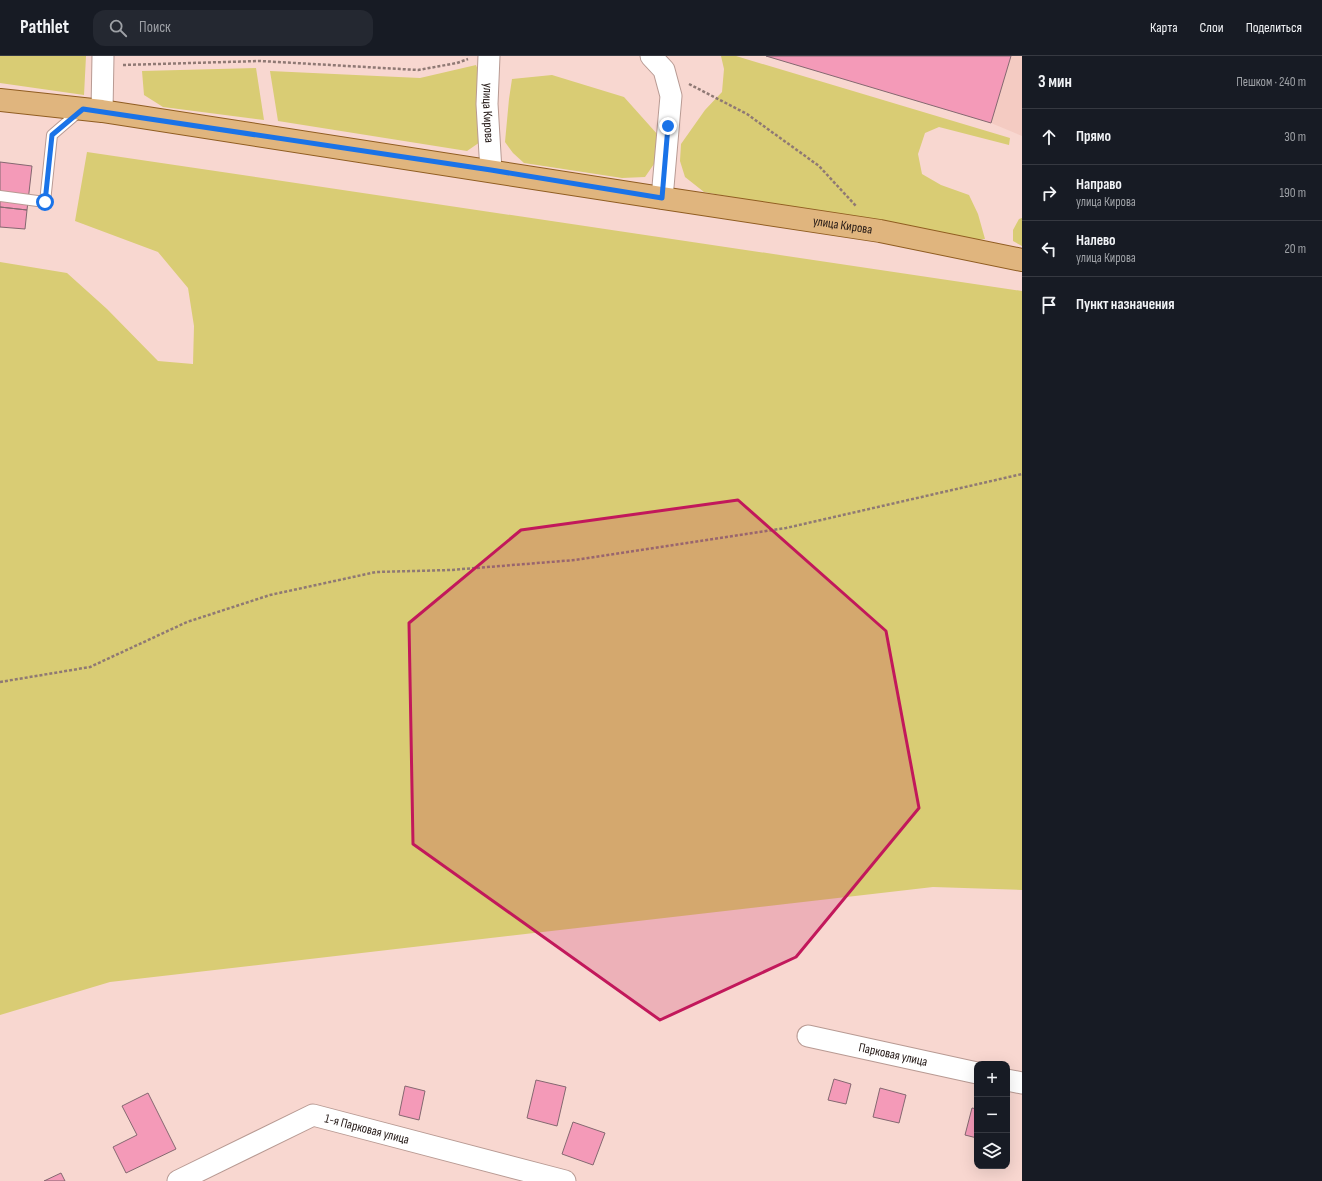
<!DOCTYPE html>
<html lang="ru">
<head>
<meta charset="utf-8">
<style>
  :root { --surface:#171b24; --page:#242831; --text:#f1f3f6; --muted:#9ea1a6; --line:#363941 }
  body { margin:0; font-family:"Sofia Sans Condensed",sans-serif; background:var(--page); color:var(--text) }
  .controls { position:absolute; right:12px; bottom:12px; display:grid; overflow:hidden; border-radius:8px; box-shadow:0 4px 16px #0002 }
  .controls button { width:36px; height:36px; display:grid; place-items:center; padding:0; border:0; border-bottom:1px solid var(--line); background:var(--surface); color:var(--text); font:20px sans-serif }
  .stop { position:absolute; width:12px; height:12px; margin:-9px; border:3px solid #1a73e8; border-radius:50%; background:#fff }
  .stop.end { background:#1a73e8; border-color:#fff; box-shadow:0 1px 4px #0008 }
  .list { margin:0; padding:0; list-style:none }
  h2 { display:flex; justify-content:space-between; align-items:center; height:52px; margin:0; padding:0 16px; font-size:17px }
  h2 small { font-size:13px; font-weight:400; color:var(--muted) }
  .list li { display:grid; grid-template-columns:26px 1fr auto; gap:12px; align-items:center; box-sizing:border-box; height:56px; padding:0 16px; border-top:1px solid var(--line) }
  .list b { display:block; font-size:15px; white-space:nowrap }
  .list p { margin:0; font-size:13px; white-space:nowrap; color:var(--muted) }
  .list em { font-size:13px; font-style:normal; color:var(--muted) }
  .icon { flex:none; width:22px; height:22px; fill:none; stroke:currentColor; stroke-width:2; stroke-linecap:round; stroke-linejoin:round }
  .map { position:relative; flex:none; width:1022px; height:1125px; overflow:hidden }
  header { display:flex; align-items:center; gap:24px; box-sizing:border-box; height:56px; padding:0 20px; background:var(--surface); border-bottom:1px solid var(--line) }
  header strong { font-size:19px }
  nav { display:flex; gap:22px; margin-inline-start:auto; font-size:14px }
  .search { width:280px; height:36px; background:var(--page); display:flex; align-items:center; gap:10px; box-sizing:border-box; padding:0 14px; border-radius:12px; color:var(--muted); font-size:15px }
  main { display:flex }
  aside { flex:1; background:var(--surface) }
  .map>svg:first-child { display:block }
  .built { fill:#f4cbc2 }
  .green { fill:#d9cc74 }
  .building { fill:#f49ab8; stroke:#846870 }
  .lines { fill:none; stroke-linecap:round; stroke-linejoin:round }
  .lane-casing { stroke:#b89a93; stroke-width:12 }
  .street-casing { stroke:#b89a93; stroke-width:23 }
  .primary-casing { stroke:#905d21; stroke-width:24 }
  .path { stroke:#8f7974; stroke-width:2.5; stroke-dasharray:3 2; stroke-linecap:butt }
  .lane { stroke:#fff; stroke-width:10 }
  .street { stroke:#fff; stroke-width:21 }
  .primary { stroke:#e0b57e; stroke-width:22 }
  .route { stroke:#1a73e8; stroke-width:5 }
  .marked { fill:#c2185b; fill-opacity:0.2; stroke:#c2185b; stroke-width:3; stroke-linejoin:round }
  .labels { text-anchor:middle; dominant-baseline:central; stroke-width:3; stroke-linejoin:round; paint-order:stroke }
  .street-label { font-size:13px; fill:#221714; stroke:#f8d7d0 }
</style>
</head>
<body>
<header>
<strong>Pathlet</strong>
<div class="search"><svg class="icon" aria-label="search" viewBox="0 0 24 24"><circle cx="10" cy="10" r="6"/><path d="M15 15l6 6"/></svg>Поиск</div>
<nav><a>Карта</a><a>Слои</a><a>Поделиться</a></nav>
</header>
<main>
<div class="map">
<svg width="1022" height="1125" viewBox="0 0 1022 1125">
  <rect width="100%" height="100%" fill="#f8d7d0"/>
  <path class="built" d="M766,0H1022V80L991,67Z"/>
  <path class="green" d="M0,0H86L84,39L0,27Z
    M721,0H736L1010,82L1009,89L939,71L925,77L918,98L922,118L941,129L969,139L978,158L985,183L975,184L704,136L685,121L680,105L681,88L705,54L722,36L724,13Z
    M476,9L481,21L483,84L467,95L278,65L270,15L420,22Z
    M256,12L264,64L163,51L144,39L142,15Z
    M552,19L624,41L658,79L654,108L645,121L622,122L524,107L513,97L505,86L509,43L512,23Z
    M87,96L1022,235V834L933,831L110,926L0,959V206L67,217L107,253L158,305L193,308L194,270L188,232L158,196L75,165Z
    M1022,162V190L1013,185V174L1019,163Z"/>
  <path class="building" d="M766,0H1011L991,67Z
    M0,106L32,110L27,154L0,151Z
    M0,151L27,154L25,173L0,171Z
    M834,1023L851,1028L846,1048L828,1044Z
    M536,1024L566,1031L557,1070L527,1062Z
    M405,1030L425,1035L419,1064L399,1059Z
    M880,1032L906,1039L899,1067L873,1061Z
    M148,1037L176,1093L126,1117L113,1091L137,1079L122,1050Z
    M972,1052L977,1053V1082L965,1079Z
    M573,1066L605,1077L593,1109L562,1098Z
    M61,1117L65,1125H44Z"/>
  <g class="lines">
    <defs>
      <path id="lane" d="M0,140L45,146L52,79L81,54"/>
      <g id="street">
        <path id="s1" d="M489,0L487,48L491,115"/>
        <path d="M651,0L664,14L671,40L662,142"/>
        <path d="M102,55L103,0"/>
        <path id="s2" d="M808,980L977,1017"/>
        <path d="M1007,1024L1022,1027"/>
        <path id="s3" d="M178,1125L313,1059L565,1125"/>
      </g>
      <g id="primary">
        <path id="s4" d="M0,44L102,55L662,142L880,175L1022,204"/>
      </g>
    </defs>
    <use href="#lane" class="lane-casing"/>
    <use href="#street" class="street-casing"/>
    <use href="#primary" class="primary-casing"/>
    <path class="path" d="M123,9L260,5L418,14L457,7L468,3
      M689,28L747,58L819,110L856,150
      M0,626L90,611L187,566L270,539L376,516L451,514L575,504L786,472L1022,418"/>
    <use href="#lane" class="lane"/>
    <use href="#street" class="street"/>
    <use href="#primary" class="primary"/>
  </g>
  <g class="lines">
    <path class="route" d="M45,146L52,79L83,53L491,114L662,142L668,70"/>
  </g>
  <path class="marked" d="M738,444L886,575L919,752L796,901L660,964L413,788L409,567L521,474Z"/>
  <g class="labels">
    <g class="street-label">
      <text stroke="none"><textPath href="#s1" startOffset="57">улица Кирова</textPath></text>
      <text stroke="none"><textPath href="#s4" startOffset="852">улица Кирова</textPath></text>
      <text stroke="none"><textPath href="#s2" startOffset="87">Парковая улица</textPath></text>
      <text stroke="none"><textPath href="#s3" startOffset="206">1-я Парковая улица</textPath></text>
    </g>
  </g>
</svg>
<div class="controls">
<button>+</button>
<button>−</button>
<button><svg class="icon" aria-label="layers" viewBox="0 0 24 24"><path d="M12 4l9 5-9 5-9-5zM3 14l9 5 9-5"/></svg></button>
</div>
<div class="stop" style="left:45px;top:146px"></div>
<div class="stop end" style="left:668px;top:70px"></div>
</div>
<aside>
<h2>3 мин<small>Пешком · 240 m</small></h2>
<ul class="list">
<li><svg class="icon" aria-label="ahead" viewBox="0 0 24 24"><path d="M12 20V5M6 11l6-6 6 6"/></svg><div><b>Прямо</b></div><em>30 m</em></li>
<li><svg class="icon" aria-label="right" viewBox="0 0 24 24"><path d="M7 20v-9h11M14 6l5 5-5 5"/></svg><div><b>Направо</b><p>улица Кирова</p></div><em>190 m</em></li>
<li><svg class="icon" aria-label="left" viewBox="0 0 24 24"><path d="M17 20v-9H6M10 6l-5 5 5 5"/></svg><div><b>Налево</b><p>улица Кирова</p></div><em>20 m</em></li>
<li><svg class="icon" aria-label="arrive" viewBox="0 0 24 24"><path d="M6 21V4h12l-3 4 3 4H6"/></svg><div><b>Пункт назначения</b></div></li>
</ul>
</aside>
</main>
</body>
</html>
